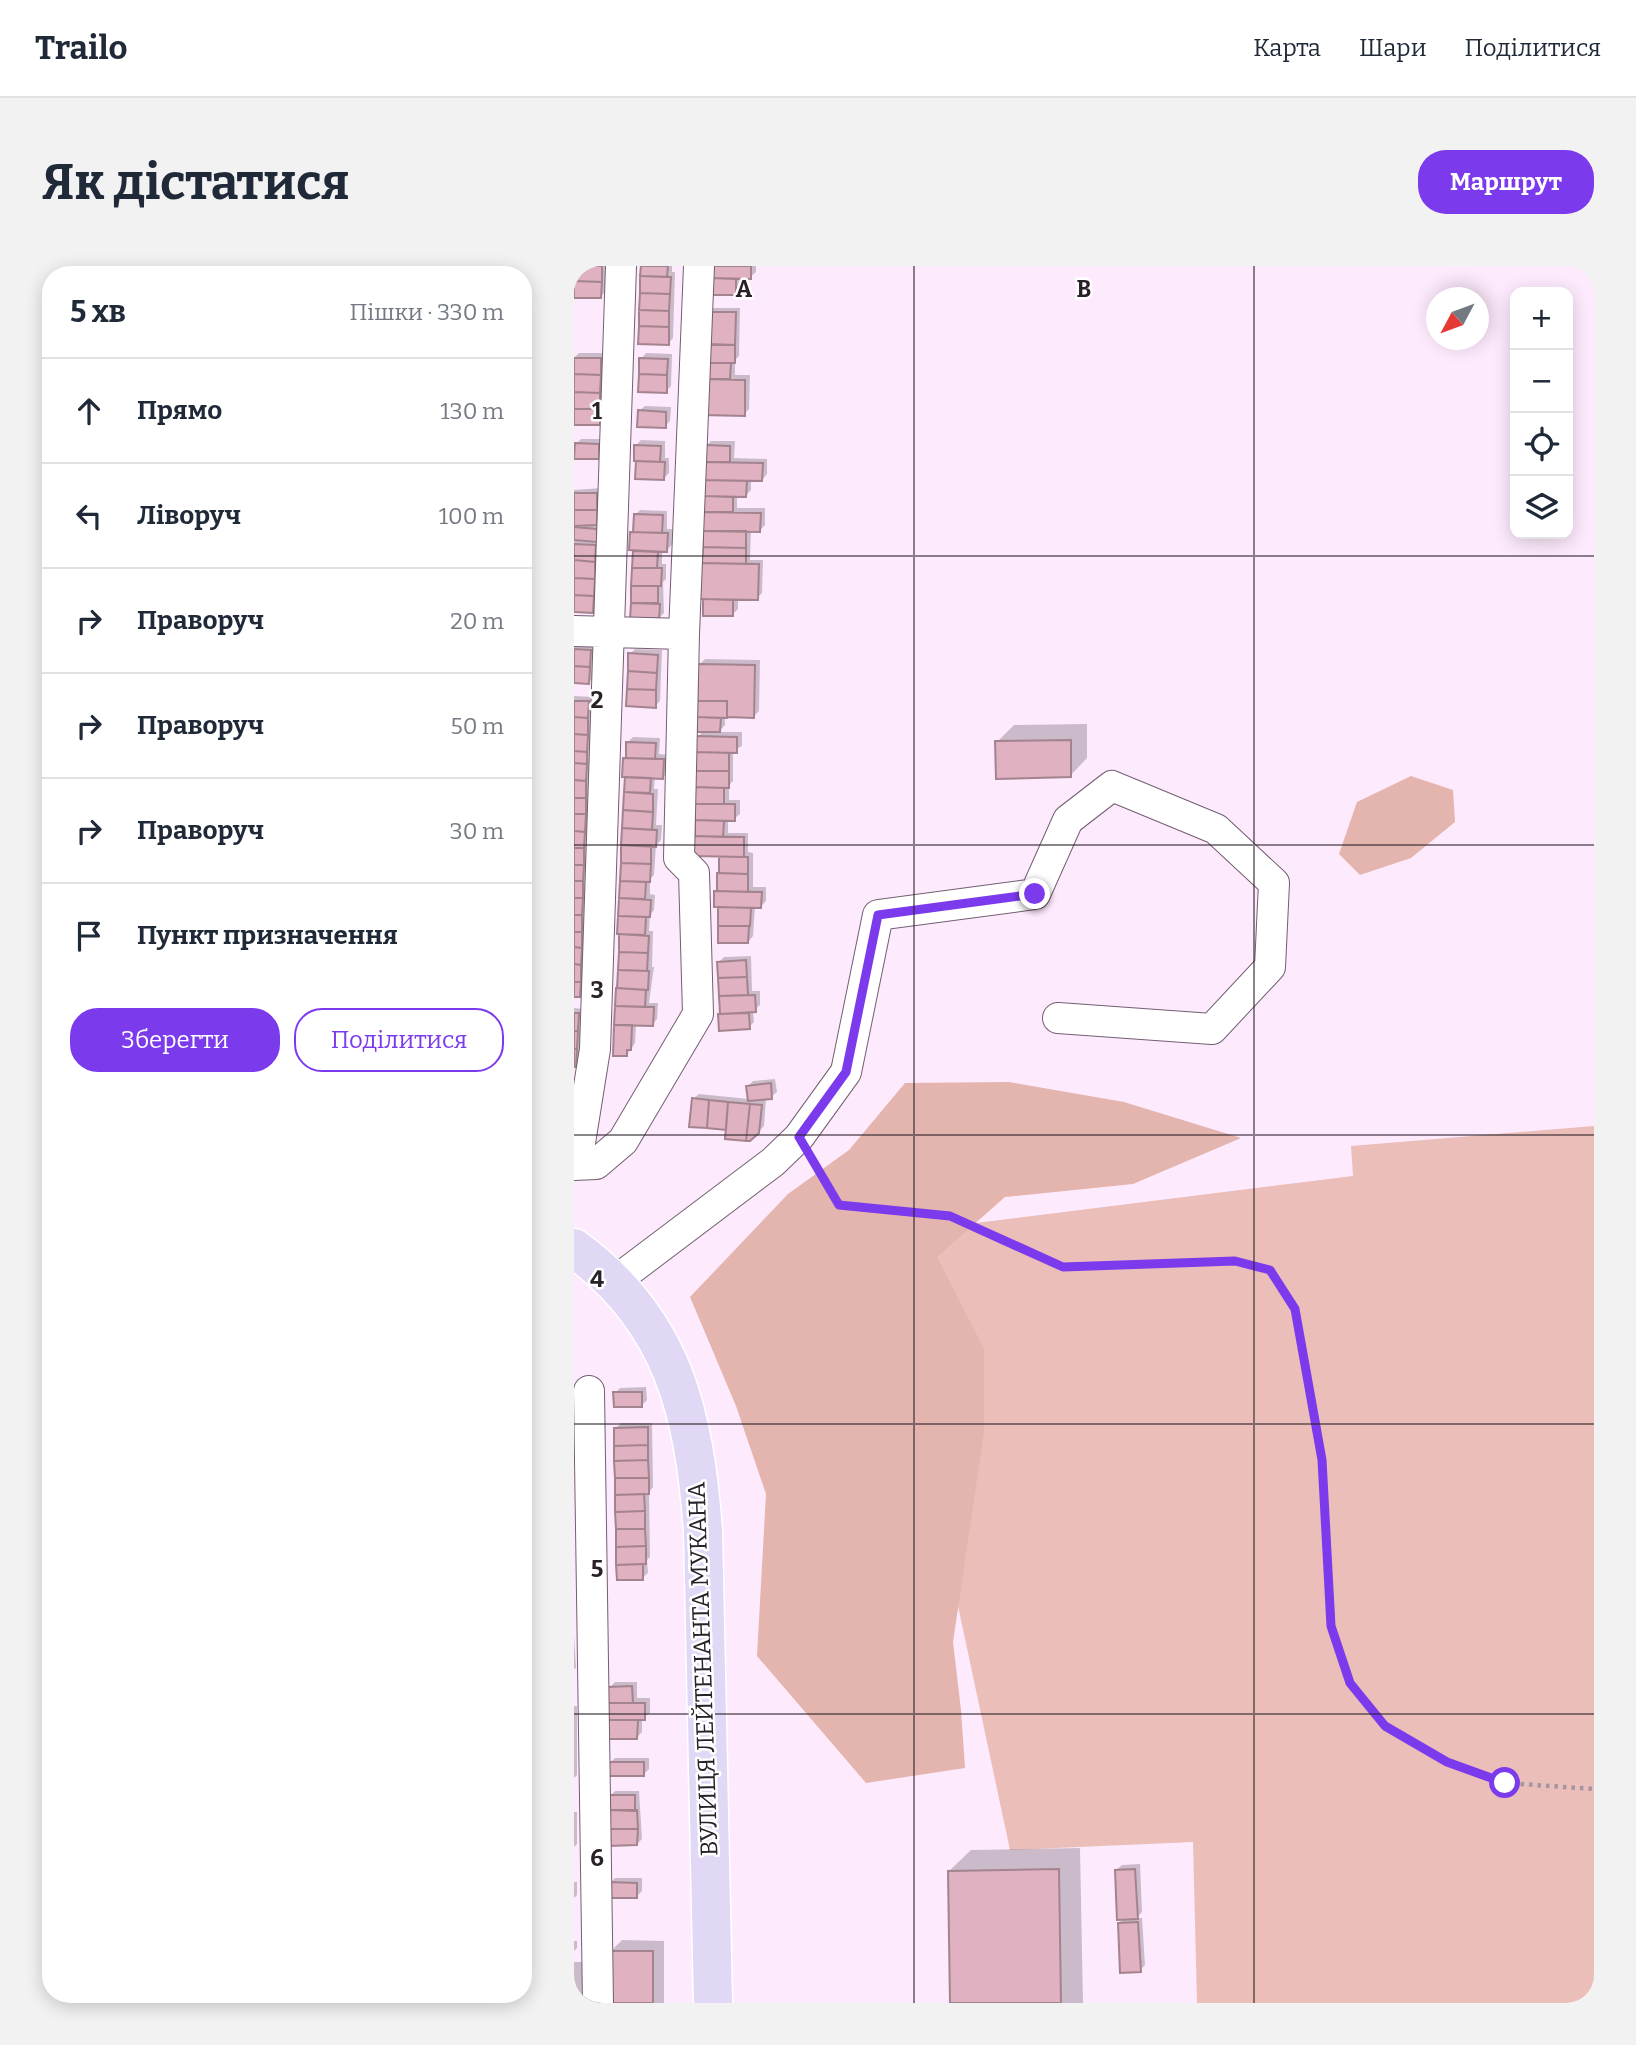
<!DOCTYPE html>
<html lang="uk">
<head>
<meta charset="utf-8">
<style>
  :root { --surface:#fff; --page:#f2f2f3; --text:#1f2937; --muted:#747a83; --line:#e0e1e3; --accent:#7c3aed }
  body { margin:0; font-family:Bitter,serif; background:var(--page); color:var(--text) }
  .controls { position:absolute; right:21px; top:21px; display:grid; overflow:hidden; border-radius:14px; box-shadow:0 4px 18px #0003 }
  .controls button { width:63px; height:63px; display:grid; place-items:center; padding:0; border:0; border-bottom:2px solid var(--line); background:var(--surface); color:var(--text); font:35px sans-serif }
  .compass { position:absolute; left:852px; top:21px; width:63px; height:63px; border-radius:50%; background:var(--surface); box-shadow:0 4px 18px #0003; rotate:229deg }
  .stop { position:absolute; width:21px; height:21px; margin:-16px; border:5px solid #7c3aed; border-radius:50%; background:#fff }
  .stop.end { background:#7c3aed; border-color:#fff; box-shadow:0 2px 7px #0008 }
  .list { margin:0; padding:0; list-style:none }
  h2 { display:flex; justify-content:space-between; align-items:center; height:91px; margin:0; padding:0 28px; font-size:30px }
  h2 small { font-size:23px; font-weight:400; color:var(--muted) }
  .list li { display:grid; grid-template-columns:46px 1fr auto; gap:21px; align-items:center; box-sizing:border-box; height:105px; padding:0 28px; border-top:2px solid var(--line) }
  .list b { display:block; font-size:26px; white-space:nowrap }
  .list em { font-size:23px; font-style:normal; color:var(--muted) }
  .actions { display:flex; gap:14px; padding:21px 28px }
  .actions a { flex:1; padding:16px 0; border:2px solid var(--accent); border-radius:28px; text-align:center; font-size:24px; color:var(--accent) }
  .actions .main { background:var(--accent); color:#fff }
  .icon { flex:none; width:38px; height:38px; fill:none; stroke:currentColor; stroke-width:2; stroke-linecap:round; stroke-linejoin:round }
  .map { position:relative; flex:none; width:1020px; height:1737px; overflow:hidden; border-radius:28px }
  header { display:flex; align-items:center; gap:42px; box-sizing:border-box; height:98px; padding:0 35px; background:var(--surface); border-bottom:2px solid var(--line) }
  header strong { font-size:33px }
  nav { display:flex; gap:38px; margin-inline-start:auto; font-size:24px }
  .intro { display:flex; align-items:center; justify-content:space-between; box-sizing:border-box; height:168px; padding:0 42px }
  h1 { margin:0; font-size:49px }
  .button { padding:18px 32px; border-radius:28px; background:var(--accent); color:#fff; font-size:24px; font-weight:700 }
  main { display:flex; gap:42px; padding:0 42px }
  aside { flex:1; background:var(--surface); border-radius:28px; box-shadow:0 4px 18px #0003 }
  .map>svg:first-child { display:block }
  .green { fill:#ebbeb9 }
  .forest { fill:#e4b4ae }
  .shadow { fill:#0003 }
  .building { fill:#e0b1c0; stroke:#a3838d; stroke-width:2 }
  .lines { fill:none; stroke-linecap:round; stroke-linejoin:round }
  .minor-casing { stroke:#735e72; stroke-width:32 }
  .major-casing { stroke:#fff; stroke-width:41 }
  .path { stroke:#a495a3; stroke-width:4.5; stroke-dasharray:3.5 5; stroke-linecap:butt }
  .minor { stroke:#fff; stroke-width:30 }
  .major { stroke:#e1d8f5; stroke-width:38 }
  .route { stroke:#7c3aed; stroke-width:9 }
  .grid { fill:none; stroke:#292028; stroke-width:2; stroke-opacity:0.55 }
  .labels { text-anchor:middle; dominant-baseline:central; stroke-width:5; stroke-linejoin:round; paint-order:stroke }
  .street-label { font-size:24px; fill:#292028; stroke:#fff }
  .grid-label { font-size:23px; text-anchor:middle; font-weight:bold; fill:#292028; stroke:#fff; stroke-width:5; stroke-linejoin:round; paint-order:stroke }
</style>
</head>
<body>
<header>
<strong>Trailo</strong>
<nav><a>Карта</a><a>Шари</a><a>Поділитися</a></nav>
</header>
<div class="intro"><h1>Як дістатися</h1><a class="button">Маршрут</a></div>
<main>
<aside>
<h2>5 хв<small>Пішки · 330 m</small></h2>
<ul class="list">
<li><svg class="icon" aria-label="ahead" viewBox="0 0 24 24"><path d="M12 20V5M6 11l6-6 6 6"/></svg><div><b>Прямо</b></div><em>130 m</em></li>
<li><svg class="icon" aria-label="left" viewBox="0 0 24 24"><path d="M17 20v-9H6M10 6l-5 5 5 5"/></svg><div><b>Ліворуч</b></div><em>100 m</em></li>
<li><svg class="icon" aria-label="right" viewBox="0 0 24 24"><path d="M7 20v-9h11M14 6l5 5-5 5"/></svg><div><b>Праворуч</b></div><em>20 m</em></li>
<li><svg class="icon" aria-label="right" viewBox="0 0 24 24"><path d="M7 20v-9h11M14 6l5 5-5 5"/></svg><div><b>Праворуч</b></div><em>50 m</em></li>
<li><svg class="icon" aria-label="right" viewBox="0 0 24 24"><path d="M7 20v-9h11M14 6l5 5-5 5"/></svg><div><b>Праворуч</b></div><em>30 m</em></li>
<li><svg class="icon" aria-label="arrive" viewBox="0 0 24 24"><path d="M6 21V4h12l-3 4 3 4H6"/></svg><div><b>Пункт призначення</b></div></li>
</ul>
<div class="actions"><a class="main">Зберегти</a><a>Поділитися</a></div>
</aside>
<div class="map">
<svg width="1020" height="1737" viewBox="0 0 1020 1737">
  <rect width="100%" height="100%" fill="#feeafd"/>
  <path class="green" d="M1020,860V1737H623L619,1576L436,1584L305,969L779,910L777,880Z"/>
  <path class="forest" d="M837,510L879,524L881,556L837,592L786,609L765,588L783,536Z
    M435,816L550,836L667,872L559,918L431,931L363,991L410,1083V1166L379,1376L387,1444L391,1502L292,1517L183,1390L192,1228L162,1140L116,1031L214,928L275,884L331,817Z"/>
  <path class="shadow" d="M0,0H32V25L27,30L0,28Z
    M69,0H98V6H101L99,72L94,78Z
    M139,0H182V6L176,11H167L166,22L161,27H132Z
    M139,42H166L165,90L161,94V109H176L175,143L170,148L129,147L134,47Z
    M5,87H32L31,152L25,158L0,157V92Z
    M72,87L98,88L97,120L92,125L67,93Z
    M71,140L97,141L96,155L91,160L65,145Z
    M7,173H29V186L24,191L2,178Z
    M67,174L91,175V192H95V207L90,212L62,179Z
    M137,175H161L160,192L193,193V208L188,214L177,213V224L172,229H163V242H191V259L186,264L177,263L176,294H189L188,327L183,332H164V343L158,349L130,348L131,331H128L132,180Z
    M28,222V252L23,258H28L27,269L22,274L27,275L23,340L18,345L0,344V275L2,273H0V224Z
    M66,244L93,245V263H98V279L92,284H88V298H92V313L89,316L90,347L85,352L58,351L61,283H57L61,249Z
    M0,378L21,379L20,411L15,416L0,415Z
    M61,383L88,384L86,435L81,440L56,388Z
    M131,393L186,394L185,445L180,450H151V459L144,466H168V480L159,485V515L155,519V534H166V548L160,553H154V567H174V586L179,587V621H192V635L187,640H181L179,670L174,676L146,640L141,626L145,622L147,589H120L124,471L130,464H124L125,399Z
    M0,430L19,431L10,724L5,730H0Z
    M513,458V492L497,509L423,476L440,459Z
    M59,471L86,472L85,488L95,489L94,506L89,511H81L80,523H84L82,559H88L87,574L82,579L80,609L76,613V628L81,629L80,644L76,649L75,665H79L78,701H80L75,737H84L83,753L78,759L62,758L61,777L57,783L52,789L40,788L47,667H45L52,509L51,492L53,490L54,476Z
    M177,690L178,725H186V739L179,745L180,756L175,761L146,763L148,747L145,696L150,691Z
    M0,742L9,743L7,794L2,799Z
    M201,813L203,826L197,831L192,832L190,860L176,874L154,863L119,833L125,828L175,833L174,820L179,815Z
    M72,1121L73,1134L68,1139L41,1127L46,1122Z
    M47,1157H78L79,1221L75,1226L76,1291L73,1294L74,1307L68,1312L42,1162Z
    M0,1369L2,1402L0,1403Z
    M41,1416H63V1432H76V1447L68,1452V1466L63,1471L36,1421Z
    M0,1440H3V1509L0,1512Z
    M41,1492H75V1503L70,1508L36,1497Z
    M41,1525H65L68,1573L63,1578L36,1530Z
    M0,1546H3V1578L0,1581Z
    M506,1582L509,1737H378L375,1605L397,1584Z
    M566,1598L568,1646L562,1652H568L571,1699L566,1704L545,1657L551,1652L542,1604L548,1599Z
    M41,1612H68V1625L63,1630L36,1617Z
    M0,1616H3V1629L0,1632Z
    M48,1674L90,1675V1737H37V1685Z
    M0,1675H3V1682L0,1685Z
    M0,1696H11V1729L5,1737H0Z"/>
  <path class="building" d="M0,0H28V16L0,15Z
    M67,0H94L93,11L66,10Z
    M137,0H177V13L137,12Z
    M66,10L97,11L96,28L66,27Z
    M137,12L162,13V29H131Z
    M0,15L28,16L27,32H0Z
    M66,27L96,28L95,45L65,44Z
    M65,44L95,45V61L65,60Z
    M132,46H162L161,79H132Z
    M65,60L95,61V79L64,78Z
    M133,78L161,79V97H133Z
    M0,92H27V109L0,108Z
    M65,92L94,93L93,109L65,108Z
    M133,97H157L156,113H133Z
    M0,108L27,109L26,127L0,126Z
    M65,108L93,109V127L64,126Z
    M128,113L171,114V150L127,149Z
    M0,126L26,127V143H0Z
    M0,143H26V159H0Z
    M64,144L92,146V162L63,161Z
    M1,177L25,178V193H0Z
    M60,179L87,180L86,196L60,195Z
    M130,179L156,180V196H130Z
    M62,195L91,196L90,214L61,213Z
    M130,196L189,197L188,215L130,214Z
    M130,214L173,215L172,231L129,230Z
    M0,227H23V244H0Z
    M129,230L159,231V246H129Z
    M0,244H23V259L0,260Z
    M129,246L187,247L186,266L129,265Z
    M60,248L89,249L88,267L59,266Z
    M0,261L23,263V276L0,274Z
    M129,265H172V282L129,281Z
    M56,266L94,267L93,286L55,284Z
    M0,278L22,279L21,296L0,294Z
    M129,281L172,282V298L128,297Z
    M59,285L84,286L83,302H58Z
    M0,294L21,296V313L0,312Z
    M127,297L185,298L184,334L126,333Z
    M58,302H88L87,320H57Z
    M0,312L21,313L20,330L0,329Z
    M57,320H84V337H57Z
    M0,329L20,330L19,347L0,346Z
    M129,333L159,334V350H129Z
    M57,337L86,338L85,354L56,353Z
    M0,383L17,384L16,401L0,400Z
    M54,387L84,389L83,407L54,405Z
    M124,398L181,399L180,452L153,451V435H123Z
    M0,400L16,401L15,418L0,417Z
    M54,405L83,407L82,424L53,423Z
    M53,423L82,424V442L52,440Z
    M0,435H15L14,452L0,451Z
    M123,435H153V452L123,451Z
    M0,451L14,452V469L0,468Z
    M123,451L147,452L146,466H123Z
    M0,468L14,469L13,486L0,485Z
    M122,470L163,471V487L122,486Z
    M497,474V511L422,513L421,475Z
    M52,476L82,477L81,493L52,492Z
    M0,485L13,486V498L0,497Z
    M122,486L155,487V505H121Z
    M49,492L90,493L89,513L48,511Z
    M0,497L13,498L12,515L0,514Z
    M121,505H155V522L121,521Z
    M51,511L77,512L76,527L50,526Z
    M0,514L12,515V532H0Z
    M121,521L150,522V538H121Z
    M50,526L79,528V546L49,544Z
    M0,532H12V548H0Z
    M121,538H161V555L121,554Z
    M49,544L79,546L78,564L48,562Z
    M0,548H12L11,566L0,565Z
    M121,554L150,555L149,571L121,570Z
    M48,562L83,564L82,581L47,579Z
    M0,565L11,566L10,582H0Z
    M119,570L170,571V591L118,590Z
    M47,579L77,580V598L47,597Z
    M0,582H10V599H0Z
    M145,591H174V608L145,607Z
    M47,597L77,598L76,616L46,615Z
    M0,599H10L9,615H0Z
    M143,607L174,608V626L143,625Z
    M0,615H9V632H0Z
    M46,615L72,616L71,633L45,632Z
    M140,625L188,626L187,642L140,641Z
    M0,632H9L8,649H0Z
    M45,632L77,634L76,651L44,650Z
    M144,641L177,642L176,660H144Z
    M0,649H8V666H0Z
    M44,650L72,651L71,669L43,668Z
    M144,660H175L174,677H144Z
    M0,666H8V682L0,681Z
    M45,668L75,670L74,687L45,686Z
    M0,681L8,682L7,699L0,698Z
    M45,686L74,687L73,705L44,704Z
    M172,694L173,711L144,712L143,696Z
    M0,698L7,699V716H0Z
    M44,704L75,705L74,724L43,722Z
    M173,711L174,729L145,730L144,712Z
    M0,716H7L6,731H0Z
    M42,722L72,724L71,741L41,740Z
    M181,729L182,746L146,748L145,730Z
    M41,740L80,741L79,760L40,759Z
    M0,747H5L4,765H0Z
    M175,747L176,763L145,765L144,748Z
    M40,759H58L57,784H53V790H39Z
    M0,765H4L3,783H0Z
    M0,783H3L2,801H0Z
    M197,817L198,833L174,835L172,820Z
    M118,832L135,834L133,862L115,861Z
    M135,834L154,836L152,864L133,862Z
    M154,836L176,838L172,875L151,873Z
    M176,838L188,839L185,867L176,875H172Z
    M39,1126H68V1141H40Z
    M74,1161V1179L40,1180V1162Z
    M74,1179V1194L40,1195V1180Z
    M74,1194L75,1212H41L40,1195Z
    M41,1212H75V1228L41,1229Z
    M70,1228L71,1245L41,1246V1229Z
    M71,1245V1263H42L41,1246Z
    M42,1263H71L72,1280L42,1281Z
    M72,1280V1298L42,1299V1281Z
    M69,1298V1314H43L42,1299Z
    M58,1420L59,1437H34V1421Z
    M34,1437H71V1454H34Z
    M34,1454H64L63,1473H34Z
    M34,1496H70V1510H34Z
    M34,1529H61V1545L34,1544Z
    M34,1544H63L64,1563H34Z
    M34,1563H64L63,1579L34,1580Z
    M485,1603L487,1737H376L374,1605Z
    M561,1603L564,1653L543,1654L541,1604Z
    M34,1616L63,1617V1632H34Z
    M564,1656L567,1706L546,1707L544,1657Z
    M35,1685H79V1737H35Z"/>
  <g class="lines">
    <defs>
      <path id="minor" d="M0,365L110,368
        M0,897L5,883L21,783L47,0
        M0,899L22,898L49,875L124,748L120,607L105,592L110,368L125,0
        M40,1016L199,896L225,871L272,806L304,649L461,628L494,554L538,520L642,563L700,617L696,701L638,763L484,752
        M15,1125L24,1737"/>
      <path id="major" d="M0,982C100,1055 120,1148 129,1264L139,1737"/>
    </defs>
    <use href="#minor" class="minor-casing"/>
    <use href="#major" class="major-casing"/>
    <path class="path" d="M241,897L265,939L376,950L489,1001L661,995L696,1005L721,1043L748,1194L757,1360L776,1417L811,1460L873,1496L931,1517L1020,1523"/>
    <use href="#minor" class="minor"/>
    <use href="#major" class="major"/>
  </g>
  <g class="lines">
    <path class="route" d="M461,628L304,649L272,806L225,871L265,939L376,950L489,1001L661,995L696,1004L721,1043L748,1194L757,1360L776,1417L811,1460L873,1496L931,1517"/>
  </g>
  <path class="grid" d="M340,0V1737M680,0V1737M0,290H1020M0,579H1020M0,869H1020M0,1158H1020M0,1448H1020"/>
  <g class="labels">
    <g class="street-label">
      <text transform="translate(129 1403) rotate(-92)">ВУЛИЦЯ ЛЕЙТЕНАНТА МУКАНА</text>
    </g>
  </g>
  <g class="grid-label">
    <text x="170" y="31">A</text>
    <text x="510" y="31">B</text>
    <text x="23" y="153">1</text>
    <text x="23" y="442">2</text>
    <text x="23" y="732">3</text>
    <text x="23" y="1021">4</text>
    <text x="23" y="1311">5</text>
    <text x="23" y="1600">6</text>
  </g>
</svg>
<div class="controls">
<button>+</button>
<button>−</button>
<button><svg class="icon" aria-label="locate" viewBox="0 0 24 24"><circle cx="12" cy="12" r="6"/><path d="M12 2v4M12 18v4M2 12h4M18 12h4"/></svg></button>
<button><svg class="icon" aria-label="layers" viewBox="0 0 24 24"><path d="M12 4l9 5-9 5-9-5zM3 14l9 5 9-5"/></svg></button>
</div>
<svg class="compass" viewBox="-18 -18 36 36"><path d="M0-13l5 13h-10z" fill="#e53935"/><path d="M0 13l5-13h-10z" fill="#747a83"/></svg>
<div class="stop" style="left:931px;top:1517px"></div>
<div class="stop end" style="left:461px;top:628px"></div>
</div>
</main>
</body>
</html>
